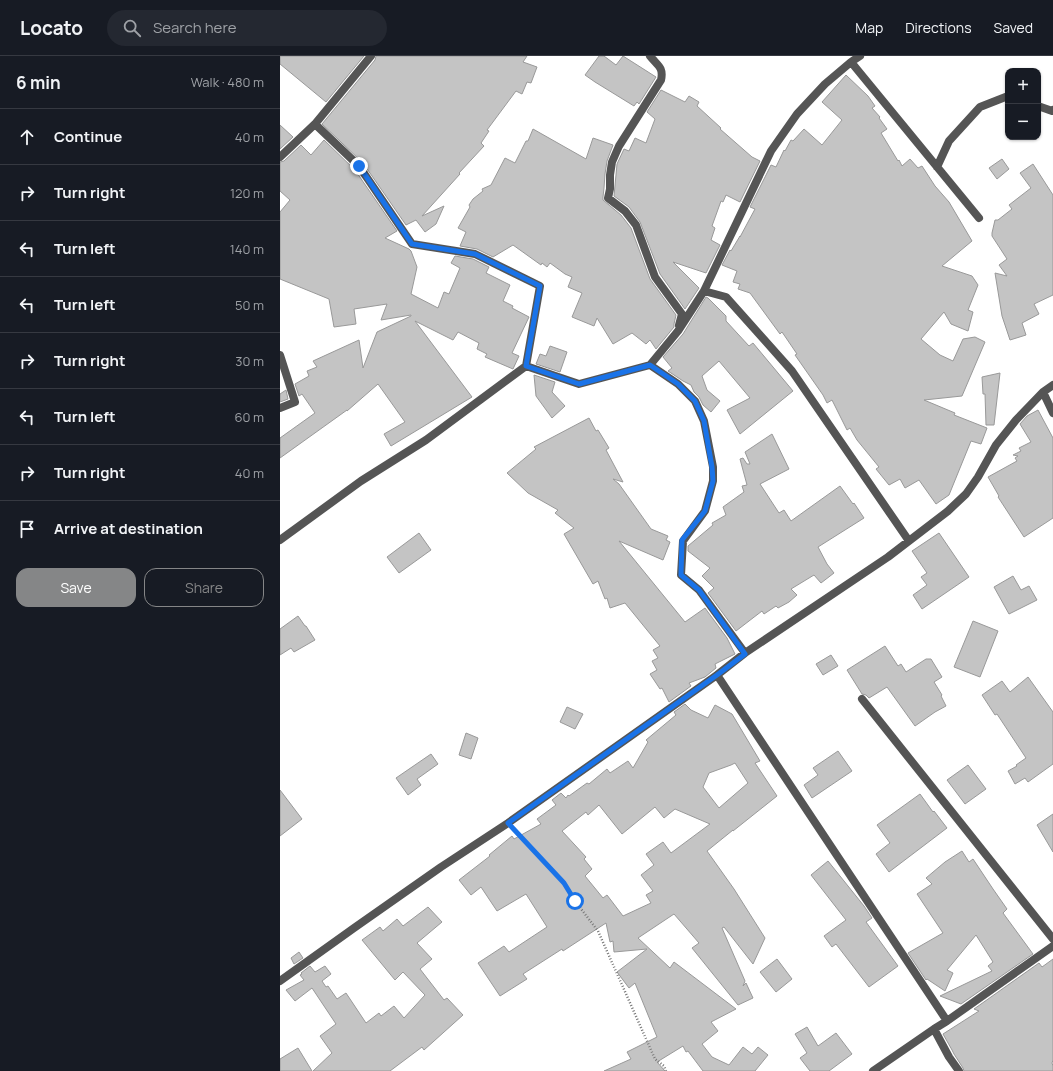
<!DOCTYPE html>
<html lang="en">
<head>
<meta charset="utf-8">
<style>
  :root { --surface:#171b24; --page:#242831; --text:#f1f3f6; --muted:#9ea1a6; --line:#363941; --accent:#858687 }
  body { margin:0; font-family:Manrope,sans-serif; background:var(--page); color:var(--text) }
  .controls { position:absolute; right:12px; top:12px; display:grid; overflow:hidden; border-radius:8px; box-shadow:0 1px 3px #0004 }
  .controls button { width:36px; height:36px; display:grid; place-items:center; padding:0; border:0; border-bottom:1px solid var(--line); background:var(--surface); color:var(--text); font:20px sans-serif }
  .stop { position:absolute; width:12px; height:12px; margin:-9px; border:3px solid #1a73e8; border-radius:50%; background:#fff }
  .stop.end { background:#1a73e8; border-color:#fff; box-shadow:0 1px 4px #0008 }
  .list { margin:0; padding:0; list-style:none }
  h2 { display:flex; justify-content:space-between; align-items:center; height:52px; margin:0; padding:0 16px; font-size:17px }
  h2 small { font-size:13px; font-weight:400; color:var(--muted) }
  .list li { display:grid; grid-template-columns:26px 1fr auto; gap:12px; align-items:center; box-sizing:border-box; height:56px; padding:0 16px; border-top:1px solid var(--line) }
  .list b { display:block; font-size:15px; white-space:nowrap }
  .list em { font-size:13px; font-style:normal; color:var(--muted) }
  .actions { display:flex; gap:8px; padding:12px 16px }
  .actions a { flex:1; padding:9px 0; border:1px solid var(--accent); border-radius:12px; text-align:center; font-size:14px; color:var(--accent) }
  .actions .main { background:var(--accent); color:#fff }
  .icon { flex:none; width:22px; height:22px; fill:none; stroke:currentColor; stroke-width:2; stroke-linecap:round; stroke-linejoin:round }
  .map { position:relative; flex:none; width:773px; height:1015px; overflow:hidden }
  header { display:flex; align-items:center; gap:24px; box-sizing:border-box; height:56px; padding:0 20px; background:var(--surface); border-bottom:1px solid var(--line) }
  header strong { font-size:19px }
  nav { display:flex; gap:22px; margin-inline-start:auto; font-size:14px }
  .search { width:280px; height:36px; background:var(--page); display:flex; align-items:center; gap:10px; box-sizing:border-box; padding:0 14px; border-radius:22px; color:var(--muted); font-size:15px }
  main { display:flex }
  aside { flex:1; background:var(--surface) }
  .map>svg:first-child { display:block }
  .building { fill:#c4c4c4; stroke:#999; fill-rule:evenodd }
  .lines { fill:none; stroke-linecap:round; stroke-linejoin:round }
  .path { stroke:#777; stroke-width:2.5; stroke-dasharray:1 2; stroke-linecap:butt }
  .street { stroke:#555; stroke-width:8 }
  .route { stroke:#1a73e8; stroke-width:5 }
</style>
</head>
<body>
<header>
<strong>Locato</strong>
<div class="search"><svg class="icon" aria-label="search" viewBox="0 0 24 24"><circle cx="10" cy="10" r="6"/><path d="M15 15l6 6"/></svg>Search here</div>
<nav><a>Map</a><a>Directions</a><a>Saved</a></nav>
</header>
<main>
<aside>
<h2>6 min<small>Walk · 480 m</small></h2>
<ul class="list">
<li><svg class="icon" aria-label="ahead" viewBox="0 0 24 24"><path d="M12 20V5M6 11l6-6 6 6"/></svg><div><b>Continue</b></div><em>40 m</em></li>
<li><svg class="icon" aria-label="right" viewBox="0 0 24 24"><path d="M7 20v-9h11M14 6l5 5-5 5"/></svg><div><b>Turn right</b></div><em>120 m</em></li>
<li><svg class="icon" aria-label="left" viewBox="0 0 24 24"><path d="M17 20v-9H6M10 6l-5 5 5 5"/></svg><div><b>Turn left</b></div><em>140 m</em></li>
<li><svg class="icon" aria-label="left" viewBox="0 0 24 24"><path d="M17 20v-9H6M10 6l-5 5 5 5"/></svg><div><b>Turn left</b></div><em>50 m</em></li>
<li><svg class="icon" aria-label="right" viewBox="0 0 24 24"><path d="M7 20v-9h11M14 6l5 5-5 5"/></svg><div><b>Turn right</b></div><em>30 m</em></li>
<li><svg class="icon" aria-label="left" viewBox="0 0 24 24"><path d="M17 20v-9H6M10 6l-5 5 5 5"/></svg><div><b>Turn left</b></div><em>60 m</em></li>
<li><svg class="icon" aria-label="right" viewBox="0 0 24 24"><path d="M7 20v-9h11M14 6l5 5-5 5"/></svg><div><b>Turn right</b></div><em>40 m</em></li>
<li><svg class="icon" aria-label="arrive" viewBox="0 0 24 24"><path d="M6 21V4h12l-3 4 3 4H6"/></svg><div><b>Arrive at destination</b></div></li>
</ul>
<div class="actions"><a class="main">Save</a><a>Share</a></div>
</aside>
<div class="map">
<svg width="773" height="1015" viewBox="0 0 773 1015">
  <rect width="100%" height="100%" fill="#fff"/>
  <path class="building" d="M0,0H84L46,46L0,8Z
    M96,0H247L243,6L257,11L251,27L247,26L242,38L236,35L207,74L209,75L201,87L204,90L179,117L180,118L142,160L164,150L156,168L145,176L136,164L126,169L83,107L42,68L95,4Z
    M319,0H324L336,9L343,0L376,21L359,48L357,46L354,50L315,26L305,19Z
    M566,19L588,40L595,50L592,52L600,61L599,62L607,73L601,77L618,105L619,104L622,110L630,103L638,112L642,110L655,130L669,146L692,185L662,210L692,220L698,229L688,254L693,256L688,275L671,268L664,256L641,283L660,299L673,305L683,283L695,281L705,286L682,340L644,344L675,357L674,359L707,372L701,388L691,385L669,439L656,448L639,424L625,432L620,423L609,429L596,413L599,411L577,384L570,372L567,374L552,344L547,347L543,339L515,299L517,298L502,276L500,278L470,237L458,233L460,228L453,226L457,215L442,209L450,194L451,195L460,180V181L475,153L470,151L491,109L496,111L504,94L505,95L511,84L513,85L524,73L542,89L562,64L542,46Z
    M381,34L405,46L409,40L419,46L417,50L441,72L440,73L472,101L480,105L460,146L446,139L443,146L441,145L432,170L435,172L431,184L440,189L426,217L393,206L419,232L405,253L380,218L360,166L349,151L334,140L337,108L344,93L349,95L355,82L366,87L375,63L367,56Z
    M0,69L13,81L0,93Z
    M253,73L306,103L313,82L333,89L327,105L325,118L324,132L323,141V144L341,159L351,172L370,223L396,259L394,268V271L376,293L370,284L366,288L352,277L333,288L317,262L314,270L292,261L302,237L288,231L292,221L285,218L270,207L267,211L262,207L261,209L233,189L213,201L197,193L180,190L186,176L178,172L190,151L189,149L193,143L203,135L202,133L211,129L225,102L235,107L246,85H248Z
    M44,84L75,114L117,175L105,182L129,193L131,195L137,211L131,238L158,252L164,236L169,238L180,212L171,207L175,200L193,203L209,211L206,217L230,229L223,245L233,250L232,252L249,261L232,297L239,300L233,313L205,301L207,298L197,293L199,287L178,276L173,284L135,265L192,341L111,390L104,378L125,366L98,328L67,355V354L0,402V382L35,357L22,338L19,340L15,328L29,320L27,315L37,311L33,305L79,284L83,312L97,276L131,260V259L101,264L107,248L74,253L76,268L54,271L49,243L0,223V156L10,144L0,135V106L4,105L21,89L31,99Z
    M722,103L729,113L717,123L709,112Z
    M753,108L773,139V239L754,248L759,258L742,267L746,279L730,284L722,260L715,217L727,220L719,209L727,203L712,180V177L715,164H718L732,153L729,149L751,132L740,117Z
    M426,241L428,242L446,260V265L469,290L473,287L513,335L460,378L447,354L470,342L439,305L422,320L427,334L440,345L431,356L423,349L419,341L414,336L411,329L403,325L388,315L392,312L383,301L403,278Z
    M270,290L287,296L280,316L256,308L260,298L266,300Z
    M720,317L714,369H706L705,338H703L702,321Z
    M254,319L275,326L272,336L285,350L272,362L256,340Z
    M6,334L8,343L0,346V338Z
    M758,354L773,382V462L744,481L718,441L719,440L708,421L737,405L735,402L738,400L733,399L741,395L739,392L751,386L740,368L747,360Z
    M309,362L316,375L318,374L329,392L326,394L343,426L333,423L339,428L371,473L388,480L386,484L390,486L383,504L339,485L405,566L425,552L447,582L455,598L435,608L436,612L425,621L409,627L411,630L389,646L382,632L380,633L370,618L377,614L372,605L378,602L373,594L380,590L345,547L330,552L327,542L325,543L318,525L313,528L284,478L294,472L275,457L278,454L248,437L227,417L256,393L254,391Z
    M492,378L509,413L480,428L499,457L504,454L511,465L560,430L573,448L574,447L584,462L538,491L547,508L554,517L541,527L534,519L511,533L517,539L509,546L498,552L496,550L484,558L482,555L456,575L428,537L434,532L422,520L430,512L408,495V490L433,469L432,467L446,459L443,451L464,436L462,430L467,429L460,403L463,402L467,408H470L465,396Z
    M139,477L151,494L119,517L107,501Z
    M659,477L689,521L642,553L633,539L647,529L641,521L647,517L632,495Z
    M733,520L741,534L749,530L757,544L729,558L714,531Z
    M18,560L25,570H26L35,584L14,596L11,592L0,599V573Z
    M693,565L718,575L700,621L674,611Z
    M605,590L618,610L621,608L626,616L646,603H651L662,621L654,626L662,639L661,640L666,650L655,656L635,670L607,631L589,642L586,639L582,638L567,614Z
    M551,599L558,610L543,619L536,608Z
    M748,621L773,656V708L748,726L745,722L735,728L728,715L737,710L736,709L746,702L717,658L715,659L702,639L722,625L730,636Z
    M405,648L411,654L428,662L435,649L452,658L480,705L475,707L497,740L453,775V774L427,795L454,833L485,882L473,908L444,871L442,872L465,925L463,930L466,927L473,942L458,949L412,892L419,887L394,858L358,882L390,912L394,906L456,953L431,966L438,975L422,988L432,1001L449,1009L463,991L472,998L478,991L488,999L475,1015H423L408,995L406,996L403,990L377,1006L385,1015H324L351,1003L347,996L377,981L355,927L349,932L337,916L367,893L334,896L333,885L330,886L326,867L283,895L282,893L243,918L247,923L220,940L198,907L224,890L229,896L267,871L246,838L217,855L201,831L191,839L179,824L210,800L209,799L232,780L234,783L261,768L257,763L276,749L272,744L281,737L286,742L288,739L289,740L307,727L309,728L327,713L330,717L348,705L353,712L368,686L366,684L396,659L394,656ZM455,707L468,727L439,752L423,731L429,717L451,709ZM319,749L342,778L375,751L384,762L395,753L430,768L391,797L383,786L366,798L374,809L361,819L373,835L366,839L371,847L343,860L327,839L323,842L305,820L312,813L304,803L306,801L282,775L306,756L308,759Z
    M287,651L303,658L295,673L280,666Z
    M186,677L198,682L191,703L179,699Z
    M558,695L572,715L532,742L524,729L538,719L533,712Z
    M151,698L158,708L137,723L141,729L128,739L116,722Z
    M688,709L706,733L685,748L667,724Z
    M0,734L22,763L0,780Z
    M640,738L653,756L654,755L667,772L609,816L596,798L610,787L597,769Z
    M773,758V796L757,769Z
    M682,795L689,806L693,803L713,833L727,853L723,857L753,898L681,948L660,940L712,915L708,910L713,906L696,879L667,914L673,917L665,935L647,923L646,924L628,897L663,877L637,838L652,828L646,822L665,806Z
    M548,805L584,850L592,862L586,866L618,910L589,931L556,888L552,891L544,880L566,864L531,819Z
    M148,851L162,866L137,887L152,903L140,913L164,944L167,942L183,959L144,994L142,991L110,1015H33L52,997L40,980L56,968L32,932L15,945L6,934L24,924L20,919L22,918L21,917L30,910L35,916L45,910L51,918L42,925L46,931L48,930L57,943L66,937L86,967L99,957L101,960L114,950L124,962L145,939L123,916L115,924L82,884L100,871L103,875L117,863L123,870Z
    M19,896L23,902L14,908L11,902Z
    M497,903L512,923L496,936L480,916Z
    M773,903V1004L772,1007L773,1010V1015H684L683,1012L674,998L672,994L663,978L699,955L694,953L759,907L762,911Z
    M527,971L538,990L556,977L572,998L549,1015H530L520,1002L527,997L515,978Z
    M18,992L32,1015H0V1003Z"/>
  <g class="lines">
    <path class="path" d="M236,776L284,827L295,845L318,875L375,1003L384,1010L386,1015"/>
    <path class="street" d="M91,0L35,68L79,110L132,188L195,198L260,230L246,310L299,328L370,309L398,275L424,235L491,95L517,58L545,28L571,6L580,0
      M370,0C377,9 384,11 381,24L339,90L332,106L330,119V133L328,142L345,155L356,169L375,221L402,258L399,269
      M571,6L699,162
      M758,50L772,55L773,54
      M0,101L35,68
      M657,111L669,85L700,51L728,40
      M424,235L446,241L512,315L629,485
      M0,299L15,346L0,352
      M370,309L398,328L415,345L424,365L433,411V425L425,455L403,485L401,519L419,534L465,597
      M763,336L773,357
      M0,484L81,425L146,384L246,310
      M437,619L667,965
      M582,643L773,883
      M0,925L74,872L161,811L228,767L437,619L465,597L608,501L668,455L686,438L698,421L716,389L736,364L763,336L773,329
      M654,973L669,1001L679,1015
      M593,1015L654,973L667,965L773,890"/>
  </g>
  <g class="lines">
    <path class="route" d="M79,110L132,188L195,198L260,230L246,310L299,328L370,309L398,328L415,345L424,365L432,411L433,425L425,455L402,484L401,519L419,534L465,598L437,619L228,767L284,827L295,845"/>
  </g>
</svg>
<div class="controls">
<button>+</button>
<button>−</button>
</div>
<div class="stop" style="left:295px;top:845px"></div>
<div class="stop end" style="left:79px;top:110px"></div>
</div>
</main>
</body>
</html>
